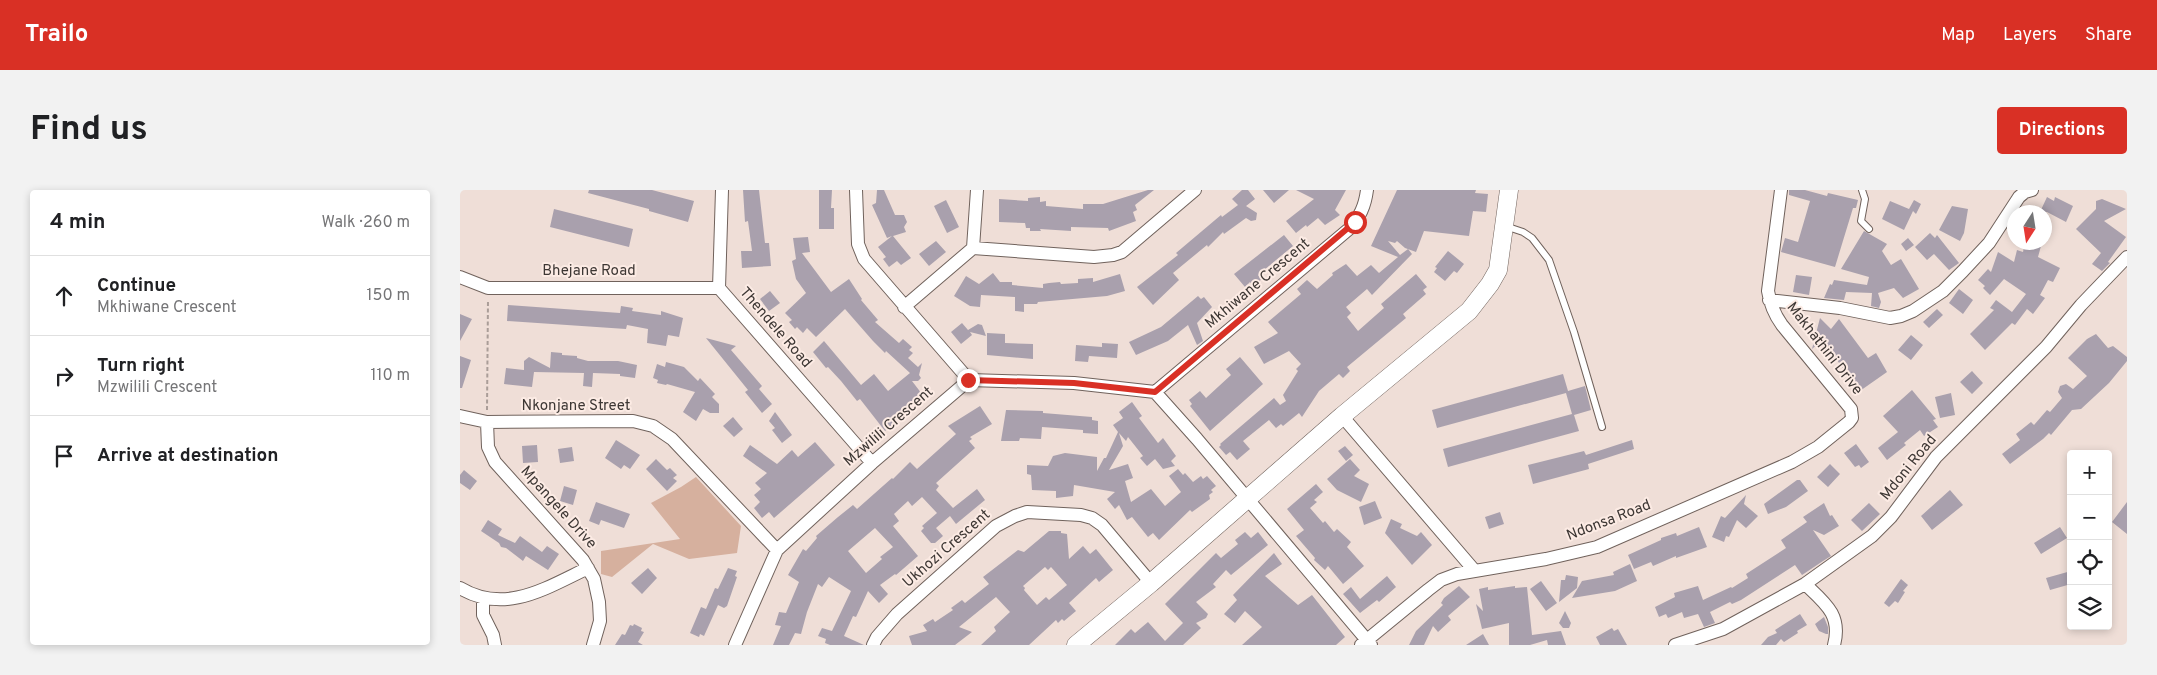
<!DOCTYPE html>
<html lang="en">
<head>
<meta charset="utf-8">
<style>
  :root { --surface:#fff; --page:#f2f2f2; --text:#202124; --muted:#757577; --line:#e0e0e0; --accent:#d93025 }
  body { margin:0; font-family:Overpass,sans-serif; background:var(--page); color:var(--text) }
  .controls { position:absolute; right:15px; bottom:15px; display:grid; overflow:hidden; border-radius:5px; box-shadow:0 2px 8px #0003 }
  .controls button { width:45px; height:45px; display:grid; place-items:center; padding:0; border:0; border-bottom:1px solid var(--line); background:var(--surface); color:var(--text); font:25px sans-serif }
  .compass { position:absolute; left:1547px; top:15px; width:45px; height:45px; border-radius:50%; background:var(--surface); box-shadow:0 2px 8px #0003; rotate:192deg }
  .stop { position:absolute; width:15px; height:15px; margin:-11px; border:4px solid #d93025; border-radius:50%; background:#fff }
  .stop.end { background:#d93025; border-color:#fff; box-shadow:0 1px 5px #0008 }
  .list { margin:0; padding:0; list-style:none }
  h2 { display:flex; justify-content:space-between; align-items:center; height:65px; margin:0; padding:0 20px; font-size:21px }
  h2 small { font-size:16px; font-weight:400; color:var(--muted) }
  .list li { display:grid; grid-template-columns:32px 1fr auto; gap:15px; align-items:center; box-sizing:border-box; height:80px; padding:0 20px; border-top:1px solid var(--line) }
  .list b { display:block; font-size:19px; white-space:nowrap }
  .list p { margin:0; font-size:16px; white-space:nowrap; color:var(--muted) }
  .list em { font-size:16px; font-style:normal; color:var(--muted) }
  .icon { flex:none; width:28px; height:28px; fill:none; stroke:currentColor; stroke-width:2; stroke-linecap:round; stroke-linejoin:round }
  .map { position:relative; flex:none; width:1667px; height:455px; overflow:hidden; border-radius:5px }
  header { display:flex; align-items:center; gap:30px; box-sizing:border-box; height:70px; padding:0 25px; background:var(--accent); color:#fff }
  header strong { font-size:24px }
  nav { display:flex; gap:28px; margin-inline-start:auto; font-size:18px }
  .intro { display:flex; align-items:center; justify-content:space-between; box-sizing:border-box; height:120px; padding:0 30px }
  h1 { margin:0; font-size:35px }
  .button { padding:12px 22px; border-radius:5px; background:var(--accent); color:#fff; font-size:18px; font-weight:700 }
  main { display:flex; gap:30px; padding:0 30px }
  aside { flex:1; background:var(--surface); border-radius:5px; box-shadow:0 2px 8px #0003 }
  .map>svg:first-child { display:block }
  .green { fill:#d6b09e }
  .building { fill:#a9a0ad; fill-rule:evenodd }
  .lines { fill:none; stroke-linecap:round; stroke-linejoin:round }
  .lane-casing { stroke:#70625c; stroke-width:8 }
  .street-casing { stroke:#70625c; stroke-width:14 }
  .secondary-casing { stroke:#70625c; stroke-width:19 }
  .path { stroke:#aa9d98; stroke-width:2; stroke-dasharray:4 2.5; stroke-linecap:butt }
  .lane { stroke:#fff; stroke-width:6 }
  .street { stroke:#fff; stroke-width:12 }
  .secondary { stroke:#fff; stroke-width:18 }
  .route { stroke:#d93025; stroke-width:6 }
  .labels { text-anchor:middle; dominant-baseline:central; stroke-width:4; stroke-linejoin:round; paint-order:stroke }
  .street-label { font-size:15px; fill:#3d3734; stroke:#fcebe4 }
</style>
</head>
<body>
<header>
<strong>Trailo</strong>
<nav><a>Map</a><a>Layers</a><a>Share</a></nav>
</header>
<div class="intro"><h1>Find us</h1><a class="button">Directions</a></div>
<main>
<aside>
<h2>4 min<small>Walk · 260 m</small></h2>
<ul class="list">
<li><svg class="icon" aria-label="ahead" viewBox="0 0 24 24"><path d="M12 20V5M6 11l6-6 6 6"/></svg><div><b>Continue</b><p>Mkhiwane Crescent</p></div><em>150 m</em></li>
<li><svg class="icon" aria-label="right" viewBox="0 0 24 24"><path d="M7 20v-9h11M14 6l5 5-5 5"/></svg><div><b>Turn right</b><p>Mzwilili Crescent</p></div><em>110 m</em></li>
<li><svg class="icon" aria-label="arrive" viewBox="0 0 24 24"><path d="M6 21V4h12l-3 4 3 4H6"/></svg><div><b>Arrive at destination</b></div></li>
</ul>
</aside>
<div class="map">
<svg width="1667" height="455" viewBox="0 0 1667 455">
  <rect width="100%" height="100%" fill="#efded7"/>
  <path class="green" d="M236,287L281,336L277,363L229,369L193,354L152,387L141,384V361L220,349L191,313L221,297Z"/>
  <path class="building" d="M129,0H192L234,11L228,32L189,21V19L128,3Z
    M283,0H299L305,53H309L311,76L282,78L281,61H292L288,31L285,32Z
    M359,0H372L371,18H374V39H359Z
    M417,0H424L435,25H444L447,32L444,37L446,42L433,46L451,68L441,75L437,71L429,77L423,69L426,67L418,57L432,46L427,48L412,15L416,13Z
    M688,0H694L675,15L677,20L673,22L676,31L649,41L648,38L611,37V41L580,39L581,41H570V38H566L565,33L539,32V9L568,11V8L580,7V12L586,11V16L623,19V14H643Z
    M782,0H788L795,9L786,16L797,23L796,30L791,31L786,28L764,44L763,42L748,57L747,55L713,83L719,90L693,115L677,97L718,65L716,63L761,25L762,27L778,15L772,9Z
    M803,0H829L814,13Z
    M836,0H886L875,20L880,25L865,35L858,28L847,37L846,35L836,43L826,31L854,9Z
    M937,0H1016L1015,3L1028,4L1026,22L1013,21L1009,46L964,41L956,62L945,58L937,51L935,53L928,51L940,65L948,59L952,64L912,105L907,99L886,117L891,123L887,127L898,141L924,118L921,114L956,84L967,97L963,100L966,104L943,124L946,128L887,177L890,181L883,188L879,184L859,201L842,227L839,223L823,236L821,234L816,238L809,230L783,251L790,259L777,270L770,262L766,265L759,257L761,255L760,254L814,208L820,215L826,211L823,205L838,181L836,179L841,174L829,161L804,174L794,157L818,143L808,132L841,104L837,99L847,90L857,99L873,85L872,83L886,74L897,86L911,75L919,83L938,67L911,56Z
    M1329,0H1345L1367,6L1368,3L1398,10L1396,18H1393L1375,77L1321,62L1325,48L1338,52L1350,11L1329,5Z
    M1587,7L1594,11L1595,7L1613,16L1606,32L1587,22H1580Z
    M1642,9L1666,19L1644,31L1666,47L1648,72L1650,73L1642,81L1632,74L1641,63L1616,39L1636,19V11Z
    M486,10L499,37L487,43L474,16Z
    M1454,10L1461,14L1456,24L1453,21L1444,40L1422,29L1430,11L1449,19Z
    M1492,16L1508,19L1504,43L1500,51L1479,40Z
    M94,19L173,39L169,57L90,37Z
    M1404,41L1427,54L1422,61L1431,75L1441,69L1459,99L1443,108L1434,98L1418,103L1421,112L1419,118L1411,116L1412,103L1386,102L1384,110L1364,108L1370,94L1372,95L1374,90L1407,95L1409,87L1381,79Z
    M1470,43L1475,48L1477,45L1499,73L1489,80L1474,64L1467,70L1455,57Z
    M824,45L833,56L798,85L802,89L793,96L790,92L785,97L774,84Z
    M348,47L350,62L342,63L371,102L389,89L402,109L401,110L418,130L415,132L439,153L443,149L452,157L449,160L453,163L448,168L458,177L462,173L459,185L461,188L458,191H452L465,208L453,218L450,214L434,227L438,231L425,241L400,209L397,211L381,191L368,177L366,178L353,162L364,151L401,195L414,184L428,201L450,183L426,161L425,163L413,151L385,119L356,147L347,138L343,143L337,137L335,139L329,132L332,130L325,123L346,103L336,89L332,71L336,69L333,48Z
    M1448,48L1454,55L1446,61L1441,54Z
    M476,51L486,62L469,76L459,64Z
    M1565,52L1581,56L1578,67L1600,78L1593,92L1588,90L1580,105L1585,108L1573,124L1567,119L1555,135L1552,133L1525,160L1510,144L1534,120L1530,118L1536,110L1552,122L1566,104L1544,89L1530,105L1523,98L1525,96L1518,90L1528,79L1531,82L1538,62L1554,72L1557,60L1563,62Z
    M988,61L1004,74L997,83L994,81L985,91L974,82L977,78L975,77Z
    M533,83L540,92H552V95L583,98V94L589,93L600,92L601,94L618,93V89L633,88V92L660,84L665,101L647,106L578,112L577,114H564V122L555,121V107L521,105L520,117L510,116L494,106L506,86L519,94Z
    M1336,85L1352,87L1349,105L1333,102Z
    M1499,99L1513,110L1503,124L1489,113Z
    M310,101L320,113L309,121L300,109Z
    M738,106L741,109L744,107L752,117L737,133L743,151L737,155L728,135L708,151L676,165L669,152L701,137Z
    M48,115L160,123L161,116L173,118L172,121L201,125V121L223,128L219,147L208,145L206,156L187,153L188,139L167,135L166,139L47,131Z
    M1477,119L1483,125L1469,138L1463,132Z
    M0,124L12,129L0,151Z
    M1360,128L1371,139L1379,129L1408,168L1416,163L1427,182L1397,203L1392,195L1394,193L1362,150L1352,159Z
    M502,133L508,140L518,134L522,135L526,146L510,142L512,145L501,154L491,142Z
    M527,143L545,144V153L573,154V169L527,165Z
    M1636,144L1648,158L1653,156L1667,167V171L1649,193L1621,219L1612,220L1591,245L1589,243L1583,249L1550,274L1542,264L1560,250L1556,244L1571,232L1574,235L1587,220L1590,222L1602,208L1598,202L1600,196L1606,194L1613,199L1627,186L1608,168L1627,149Z
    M1451,145L1463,155L1451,170L1438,160Z
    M246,148L276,156L271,160L302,196L299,199L312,214L302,223L285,202L288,200Z
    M642,153L658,154L657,168L629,166L628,172L615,171L616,155L642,157Z
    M91,162L102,163V165L117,166V168L128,171H158L177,175L175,188L160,186V184L133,183L132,197L123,196L124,183L74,182L72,197L44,194L46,178L64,180V171L69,167L90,178Z
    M0,166L11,170L2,198H0Z
    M780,167L803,194L750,241L730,216L732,214L729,210L740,201L746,208L771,185L766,179Z
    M206,172L224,177L238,191L240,188L255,204L252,207L259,214V223H250L243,219L236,231L223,222L235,202L207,194L206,195L197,193L198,190L193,188L197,174L205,177Z
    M1512,181L1523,193L1512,204L1500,192Z
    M1103,184L1108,201L1125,196L1131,220L1114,225L1119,241L988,277L983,259L1112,224L1106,203L977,238L972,220Z
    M1452,200L1476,229L1473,230L1478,237L1464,246L1460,240L1444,253L1446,255L1427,270L1418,258L1438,242L1423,226Z
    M1491,203L1495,225L1480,228L1475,207Z
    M672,212L682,226L679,228L698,253L703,248L716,266L711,271L715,276L703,279L695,269L687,276L680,268L683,266L668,247L666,251L659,243L663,256L649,280L668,274L673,288L665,291L671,312L691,299L705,316L721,302L709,286L718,279L723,285L725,283L733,292L741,286L743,289L747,286L756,296L751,300L753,302L749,305L750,309L732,322L730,320L699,350L693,343L688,347L672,327L667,330L659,315L655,319L647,309L655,302L614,295L613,306L596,308V301L572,300L571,285L567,284V275L588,276L593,266L605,263L637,267V281L644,268H646L658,242L653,235L663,228L659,222Z
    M520,216L532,234L510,247L512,249L509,251L515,258L476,293L479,296L476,300L493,318L517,299L525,310L496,334L490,326L476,338L483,346L475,353H471L461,341L464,338L462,336L477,323L462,307L452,316L448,311L434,324L439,331L433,336L458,366L436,385L435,384L420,395L428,404L419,413L408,401L396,427L393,426L384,446L404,455H370L365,453L366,449L358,446L362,438L372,441L391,401L369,387L362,397L358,394L347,422L341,444L335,443L329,455H313L321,436L315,435L319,422L326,423L339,392L328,385L343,359L346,361L357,348L356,346L378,327L393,315L397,319L432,288L433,289L450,272L457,279L496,244L488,236ZM415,338L433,357L420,367L422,369L406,383L388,361Z
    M546,220L583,221V223L632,227V230L638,231V244L623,243V240L582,237L581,249L560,248L559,251H541Z
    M315,222L332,245L322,253L312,240L315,238L309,231Z
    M273,227L283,239L274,247L263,236Z
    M156,250L180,265L170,279L164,275L161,279L145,268Z
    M1172,250L1174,259L1128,274L1129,279L1073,294L1068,275L1124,261L1126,265Z
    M355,252L375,275L314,328L309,322L302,328L294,318L300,312L294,305L301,299L295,293L307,283L283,266L290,255L317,274L332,260L338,267Z
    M1396,254L1409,272L1401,278L1399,275L1395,277L1384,263Z
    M77,255L78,272L63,273L62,256Z
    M885,256L893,265L886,271L878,261Z
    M112,257L114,271L100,273L98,259Z
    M196,269L207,280L210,278L217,285L213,288L217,291L207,301L186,279Z
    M890,269L900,280L894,286L909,294L901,312L877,300L867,289Z
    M1370,274L1380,284L1368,297L1357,287Z
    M4,280L17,291L10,300L0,293V285Z
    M1337,290H1340L1348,301L1326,317L1308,324L1304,314Z
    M856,294L863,302L854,310L857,312L850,318L863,333L865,331L874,342L877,339L891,352L887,357L904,376L883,394L868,376L865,380L854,370L855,368L836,346L844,340L827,319Z
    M104,296L117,300L113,315L100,311Z
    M1490,300L1503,315L1472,340L1461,326Z
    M1286,305L1284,314L1298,326L1286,338L1277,330L1269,347L1266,346L1264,352L1252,347L1261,326L1265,328Z
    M915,311L922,328L904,335L899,317Z
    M136,312L170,324L164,338L141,330L139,335L129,331Z
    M1667,312V344L1652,332Z
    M1364,313L1370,326L1372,325L1379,336L1364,345L1353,340L1371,366L1363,371L1342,385L1335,375L1281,410L1272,414L1270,412L1250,422L1255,433L1244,437L1238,424L1224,428L1222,422L1208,428L1206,424L1199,427L1195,417L1215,407L1214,403L1238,396L1243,410L1271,397L1272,398L1288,388L1286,384L1326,358L1321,350L1347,332L1343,327Z
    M1409,313L1420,324L1402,341L1391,330Z
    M1040,322L1044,334L1029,339L1025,327Z
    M931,329L942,334L940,338L957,346L961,342L972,355L952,375L925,343Z
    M28,330L42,339L38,345L55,353L60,346L82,362L87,356L99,364L88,380L66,366L63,371L46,358L41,357L39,353L21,341Z
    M1239,337L1247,357L1216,368V366L1193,376L1191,372L1174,379L1168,365L1201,350V348L1216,343L1217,346Z
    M1600,337L1607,348L1581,364L1574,353Z
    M589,341H601V343L607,344L609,369L623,356L630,364L636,359L653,380L639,392L636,388L609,413L616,421L604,431L602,429L598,433L596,430L569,455H521L536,441L534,437L550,422L536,407L499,437L512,442L495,455H452L449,446L467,441L463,435L473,429L475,432L493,420L491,418L502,410L505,413L529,394L523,387L536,377L558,360L564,362ZM585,377L588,380L591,377L607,395L589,410L586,407L577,415L564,400L565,398L563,396Z
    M785,342L791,348L798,342L808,355L771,385L766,380L753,394L756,397L736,412L748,424L746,428L736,433L741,438L723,455H655L671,439L675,443L688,432L705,451L723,433L705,414L756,363L761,368L778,354L775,350Z
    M814,363L822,374L805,386L838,415L852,405L885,447L876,455H782L802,437L785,421L775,433L764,424L777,410L773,405Z
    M1170,374L1177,391L1155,401L1112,408L1122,391L1154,385L1153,382Z
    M188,378L197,388L182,404L171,393Z
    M268,378L277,381L275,386L277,387L267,416L264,418L258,415L244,446L240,444L239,447L230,443L241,417L246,419L255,398L258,399Z
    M1611,381V394L1590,400L1586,388Z
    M1106,385L1118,387L1117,398L1099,412L1101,390H1105Z
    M927,386L936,397L919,412L917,410L900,423L883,404L891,397L900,409Z
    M1441,389L1448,395L1443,401L1445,402L1438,413L1435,411L1429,417L1424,413Z
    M1081,391L1097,413L1086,421L1070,399Z
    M999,396L1010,407L988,426L991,430L978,442L973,436L964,455H949L956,441L983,415L981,413L984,408Z
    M1055,396V398L1067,397L1072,445L1101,441L1106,455H1088L1087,450L1070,455H1049V433L1022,439L1016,414L1023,421L1019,399L1028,397V400Z
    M1105,421L1111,433L1109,438H1103L1099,433Z
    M1340,424L1347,435L1337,441L1338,443L1324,452L1321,449L1316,455H1301L1308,447L1317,443L1315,440Z
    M1364,427L1368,437V444H1366L1359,441L1355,434Z
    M174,434L182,438L181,441L184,442L178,452L183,455H155L162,444L165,445L170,435L173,436Z
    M1152,438L1154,441L1158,439L1167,455H1140L1136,447Z
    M1023,444L1029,455H1006Z"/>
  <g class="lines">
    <defs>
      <path id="lane" d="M1402,0L1405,9L1401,31L1409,39
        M1045,36L1063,42L1072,48L1089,70L1114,142L1142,237"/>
      <path id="street" d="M262,0L259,98L412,273
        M396,0L398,54L404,69L509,190
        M513,58L634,67L653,65L662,62L735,0
        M0,87L28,98H259
        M1309,110L1380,118L1430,128L1441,126L1453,121L1483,101L1503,81L1529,53L1559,7L1565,2L1572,0
        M444,117L513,58L517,0
        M695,202L889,39C900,27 905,16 907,0
        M0,226L27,232L173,231L193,236L212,249L317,360
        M882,226L1014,380
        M27,232L28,257L35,272L123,370L134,389L139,412L140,431L133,455
        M1345,394C1365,413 1382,425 1374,455
        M0,398C45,425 86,398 128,378
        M23,408V425L33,445L35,455
        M275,455L317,360L412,273L509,190L614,193L695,202L737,249L911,455
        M413,455L417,447L437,424L536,336L555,326L567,322L621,325L632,328L642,335L691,393
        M901,455L968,400L981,390L997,384L1086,369L1137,357L1332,272L1358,257L1389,232L1392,228L1391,219L1322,135C1314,124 1310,114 1308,101L1321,0
        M1215,455L1263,439L1345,394L1412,346L1431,327L1476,267L1586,157L1621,115L1667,67"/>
      <path id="secondary" d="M616,455L691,393L882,226L1009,121L1030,94L1038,80L1049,0"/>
    </defs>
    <use href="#lane" class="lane-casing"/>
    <use href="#street" class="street-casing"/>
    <use href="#secondary" class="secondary-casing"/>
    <path class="path" d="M27,220L28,110"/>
    <use href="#lane" class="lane"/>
    <use href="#street" class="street"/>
    <use href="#secondary" class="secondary"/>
  </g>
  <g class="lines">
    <path class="route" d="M508,190L614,193L695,202L895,32"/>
  </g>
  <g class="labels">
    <g class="street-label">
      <text x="129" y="81">Bhejane Road</text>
      <text transform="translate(798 94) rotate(-40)">Mkhiwane Crescent</text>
      <text transform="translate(315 138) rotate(49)">Thendele Road</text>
      <text transform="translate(1364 159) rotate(52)">Makhathini Drive</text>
      <text x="116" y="216">Nkonjane Street</text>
      <text transform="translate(429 237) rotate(-41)">Mzwilili Crescent</text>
      <text transform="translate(1449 278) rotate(-51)">Mdoni Road</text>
      <text transform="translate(98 318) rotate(48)">Mpangele Drive</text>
      <text transform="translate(1149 331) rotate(-21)">Ndonsa Road</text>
      <text transform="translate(487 359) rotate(-41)">Ukhozi Crescent</text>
    </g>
  </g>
</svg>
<div class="controls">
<button>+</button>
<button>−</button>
<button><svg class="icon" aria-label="locate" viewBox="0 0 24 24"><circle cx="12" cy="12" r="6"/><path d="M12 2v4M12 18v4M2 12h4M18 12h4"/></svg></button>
<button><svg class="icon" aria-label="layers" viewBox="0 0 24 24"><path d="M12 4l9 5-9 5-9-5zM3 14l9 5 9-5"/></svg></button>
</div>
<svg class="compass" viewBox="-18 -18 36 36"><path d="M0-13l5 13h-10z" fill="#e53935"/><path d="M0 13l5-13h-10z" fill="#757577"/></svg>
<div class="stop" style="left:895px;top:32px"></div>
<div class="stop end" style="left:508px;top:190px"></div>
</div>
</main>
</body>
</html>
